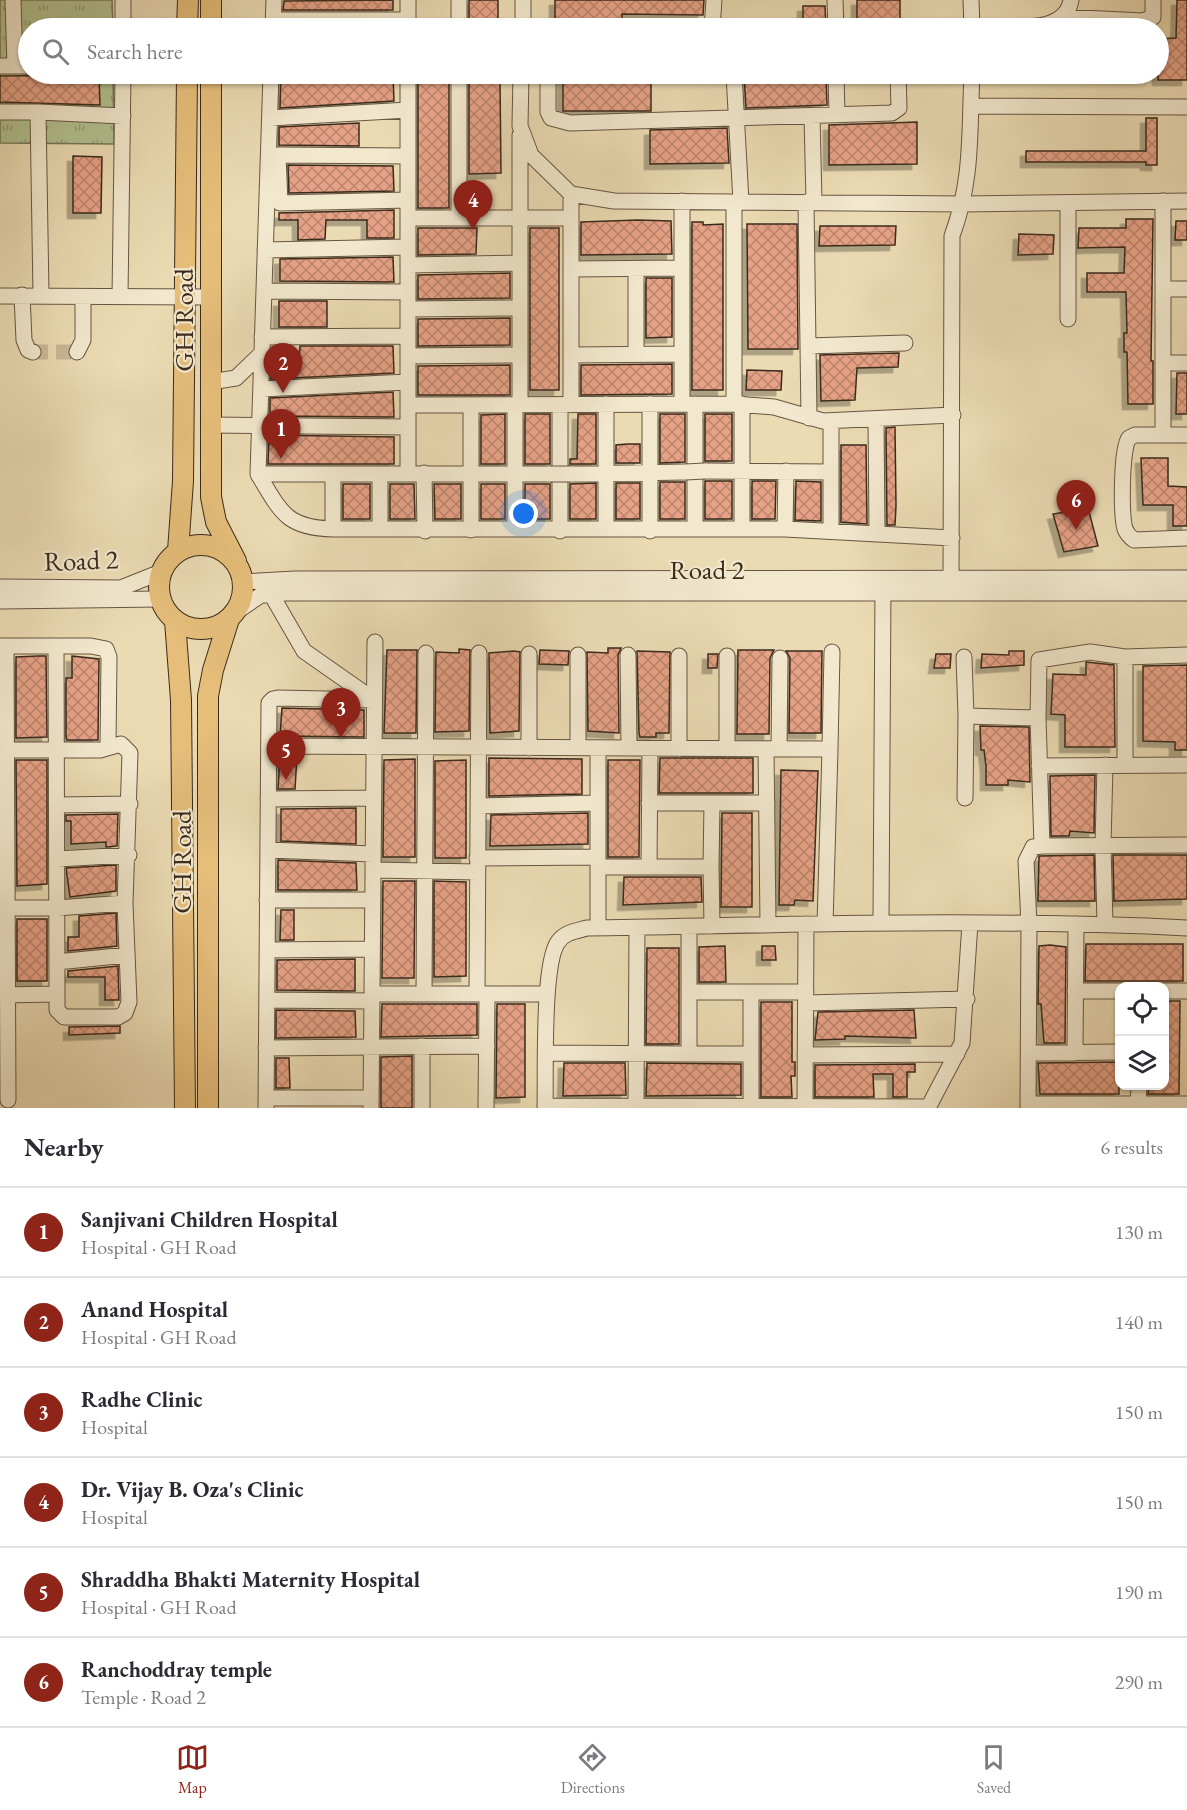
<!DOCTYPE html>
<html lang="en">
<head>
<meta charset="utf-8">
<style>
  :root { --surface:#fff; --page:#f2f2f3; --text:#2b2b33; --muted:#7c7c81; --line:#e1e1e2; --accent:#8f2418 }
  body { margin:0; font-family:"EB Garamond",serif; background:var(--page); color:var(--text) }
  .controls { position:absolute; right:18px; bottom:18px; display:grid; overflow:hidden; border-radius:12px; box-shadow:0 2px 4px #0004 }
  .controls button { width:54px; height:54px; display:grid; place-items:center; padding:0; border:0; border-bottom:2px solid var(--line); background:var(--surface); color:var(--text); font:30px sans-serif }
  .you { position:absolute; left:524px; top:514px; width:21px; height:21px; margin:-15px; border:4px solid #fff; border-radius:50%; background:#1a73e8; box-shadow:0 0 0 9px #1a73e833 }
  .badge { display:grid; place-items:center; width:39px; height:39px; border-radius:50%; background:var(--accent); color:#fff; font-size:20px; font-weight:700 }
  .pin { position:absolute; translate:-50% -50px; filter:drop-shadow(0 2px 3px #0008) }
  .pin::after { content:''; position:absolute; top:32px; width:21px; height:18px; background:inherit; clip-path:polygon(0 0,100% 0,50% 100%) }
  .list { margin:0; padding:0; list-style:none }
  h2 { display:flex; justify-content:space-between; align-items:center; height:78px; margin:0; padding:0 24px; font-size:26px }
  h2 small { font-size:20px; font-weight:400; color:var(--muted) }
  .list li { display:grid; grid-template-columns:39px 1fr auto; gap:18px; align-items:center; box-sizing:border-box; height:90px; padding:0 24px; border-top:2px solid var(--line) }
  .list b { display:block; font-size:22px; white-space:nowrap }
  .list p { margin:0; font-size:20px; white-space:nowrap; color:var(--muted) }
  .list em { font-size:20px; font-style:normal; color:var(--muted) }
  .icon { flex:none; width:33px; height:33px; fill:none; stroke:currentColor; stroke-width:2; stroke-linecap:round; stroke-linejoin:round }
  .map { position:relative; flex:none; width:1187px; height:1108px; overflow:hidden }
  .search { position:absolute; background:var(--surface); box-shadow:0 2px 4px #0004; left:18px; right:18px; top:18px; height:66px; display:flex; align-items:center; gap:15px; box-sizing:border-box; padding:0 21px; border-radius:33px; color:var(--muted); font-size:22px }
  .sheet { height:618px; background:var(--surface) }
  nav { display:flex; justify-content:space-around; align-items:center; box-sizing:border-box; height:84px; border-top:2px solid var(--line); background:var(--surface); font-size:16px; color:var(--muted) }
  nav a { display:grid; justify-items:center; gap:3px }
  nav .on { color:var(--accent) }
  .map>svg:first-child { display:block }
  .grass { fill:url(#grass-tufts); stroke:#767656; stroke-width:1.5 }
  .building { fill:url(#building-cross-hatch); stroke:#3b2a1c; stroke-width:1.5; filter:url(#shadow) }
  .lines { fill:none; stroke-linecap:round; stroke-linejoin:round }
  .minor-tunnel { stroke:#c8b895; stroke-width:15; stroke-dasharray:15 8; stroke-linecap:butt }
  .minor-casing { stroke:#675642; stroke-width:17 }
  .major-casing { stroke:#3b2a1c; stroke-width:22 }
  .minor { stroke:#f2e8ce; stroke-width:15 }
  .major { stroke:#e6be7a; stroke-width:20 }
  .minor-bridge-casing { stroke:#675642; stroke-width:17; stroke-linecap:butt }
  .minor-bridge { stroke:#f2e8ce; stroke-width:15 }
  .labels { text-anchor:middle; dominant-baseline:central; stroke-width:4.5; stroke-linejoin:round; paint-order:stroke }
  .street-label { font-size:27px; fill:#3b2a1c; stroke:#f2e8ce }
</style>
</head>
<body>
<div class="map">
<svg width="1187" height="1108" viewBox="0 0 1187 1108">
  <defs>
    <pattern id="grass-tufts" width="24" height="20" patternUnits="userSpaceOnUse" patternTransform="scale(1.5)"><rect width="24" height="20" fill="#b2c190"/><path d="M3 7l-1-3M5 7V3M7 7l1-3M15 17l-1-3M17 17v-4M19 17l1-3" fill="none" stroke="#929d75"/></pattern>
    <pattern id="building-cross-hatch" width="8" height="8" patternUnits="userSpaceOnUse" patternTransform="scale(1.5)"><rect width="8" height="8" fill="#e6a286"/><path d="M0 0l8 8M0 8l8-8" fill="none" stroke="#bc846d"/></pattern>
    <filter id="shadow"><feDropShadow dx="-5.5" dy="5.5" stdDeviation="0" flood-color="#0004"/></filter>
  </defs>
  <rect width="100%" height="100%" fill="#ebdbb3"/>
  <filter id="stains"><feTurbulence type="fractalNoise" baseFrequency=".00333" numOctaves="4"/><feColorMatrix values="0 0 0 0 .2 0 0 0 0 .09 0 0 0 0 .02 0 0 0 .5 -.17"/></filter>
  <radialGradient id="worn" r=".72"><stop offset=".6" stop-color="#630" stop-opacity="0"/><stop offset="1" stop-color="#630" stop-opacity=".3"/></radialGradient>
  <path class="grass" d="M0,0H112L113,28H28V74H113L114,144L0,143Z"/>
  <path class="building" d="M393,0V10H283L284,1Z
    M469,0H498V25H469Z
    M555,0H704L703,15L622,14V23L593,24L555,23Z
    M857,0H900V28H857Z
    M1177,0H1187V80H1158V39L1176,38Z
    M803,6H825L826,28H803Z
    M281,74H393L394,101L280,108Z
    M563,74H651V111H563Z
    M744,74H826L827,105L746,108Z
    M99,75L100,105L0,102V76Z
    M418,78L449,79V208H418Z
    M469,79H500L501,173L469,174Z
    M1146,118H1157V165H1146V162H1026V151H1146Z
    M917,122V164L829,165V125Z
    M359,123V146L279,145V127Z
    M727,128L729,163L650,164V130Z
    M73,156L102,157L101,213H73Z
    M288,165L393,166L394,191L289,193Z
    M394,210V238H367V220H326L325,239L298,240V220H279V213Z
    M1126,219H1153L1151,361H1153V404H1128L1127,352H1124V333H1127L1126,292H1087V273H1124L1125,247L1078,248L1079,228H1126Z
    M638,220L671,221L672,254L581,255V222Z
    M1176,221H1187V240H1175Z
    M692,222H703V225L723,224V390H692Z
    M747,224H797L798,349H748Z
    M820,226H896L895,245L819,246Z
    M418,228H477L476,254L418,255Z
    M530,228H559V390H530Z
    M1019,234L1054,235L1053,254L1018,255Z
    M393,257L394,282L280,281V259Z
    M510,273V298L418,299V275Z
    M646,278H672V337L646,338Z
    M279,301H327V327H279Z
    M510,318V345L418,346V319Z
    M300,346H393L394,373L271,379V361H299Z
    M899,353L898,367L857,368L855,400L821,401L820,355Z
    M672,364V394L581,395V365Z
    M510,365V395H418V366Z
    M747,370L782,371L781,390H746Z
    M1177,373H1187V414H1176Z
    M393,392L394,417L270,416V398Z
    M505,414V464H481V415Z
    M525,414H550V464H525Z
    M578,414H596V464H570V459H577Z
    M660,414H685V462L660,463Z
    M705,414H732V461H705Z
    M895,427L896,506L895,525H887L886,428Z
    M269,435L394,437V464H268Z
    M627,444H640V463H616V445Z
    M841,445H866L867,524L841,522Z
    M1141,458H1168V486L1187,487V526H1173V505H1143Z
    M705,481H732V519H705Z
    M752,481H776L775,519H752Z
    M796,481L821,482V521L795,520Z
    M660,482H685V519H660Z
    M596,483V519H570V484Z
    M616,483H640V519H616Z
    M343,484H370V519H343Z
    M390,484H414L415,519H390Z
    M434,484H461V519H435Z
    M481,484H505V519H481Z
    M525,484H550V519H525Z
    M1088,508L1098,546L1064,552L1053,514Z
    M608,648H621L618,655L619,733L588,731L587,652L608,653Z
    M459,649L470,650L469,731L435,732L436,652L459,653Z
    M387,650H417L416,733H384Z
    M540,650L569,651L568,665L539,664Z
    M738,650H774L770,658L769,734H737Z
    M514,651L520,652L519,731L490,733L489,653Z
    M637,651L670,652L669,733H656V737H640L639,733Z
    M786,651H822L821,733H789L790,658Z
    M1009,651H1024V665L981,668L982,654L1009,655Z
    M708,654H718L717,668H708Z
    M936,654H951L950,668H934Z
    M38,656H46L47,737L16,738V657Z
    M72,656L99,659L98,740H67L66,737V678H72Z
    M1086,662L1114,665L1115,747H1065V715L1051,714L1053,674L1086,675Z
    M1187,665V750H1175V742L1143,741V666Z
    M282,708L364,710V737L280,736Z
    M980,726L1029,727L1030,782L1008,780V785H986V766L984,750H981Z
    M280,756H297L295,789H278Z
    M489,758L582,759V794L489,796Z
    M660,758H753V793H659Z
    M415,759V857H383L384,760Z
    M16,760H47V884L17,886Z
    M466,760V858H435V761Z
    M608,760H640L639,857H608Z
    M781,770L818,771L813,901L795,900L794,905H779Z
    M1095,775L1094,833L1070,831L1069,836H1051L1050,776Z
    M356,808V844L281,841V809Z
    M588,813V844L490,846L491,815Z
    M722,813H752V907H721Z
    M118,814L117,846L106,847V842L71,844V821H66V815Z
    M1094,855L1095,901H1038L1039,856Z
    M1113,855H1187V899L1114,901Z
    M278,860L356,863L357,890H278Z
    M116,865V891L70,897L66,868Z
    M624,877H701L702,902L623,905Z
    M383,881H415L414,978H382Z
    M434,881L466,882V976L434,977Z
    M281,910H294V940H280Z
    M116,913L117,946L68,951V937H79V916Z
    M17,919H47V981H17Z
    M1086,944H1183V981H1085Z
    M1050,945L1066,947L1065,1043H1044L1041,1004H1038L1039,946Z
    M725,946L726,982H699V947Z
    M762,946H775L776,960H762Z
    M647,948H679V1044H646Z
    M355,959V991L277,990V960Z
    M118,966L119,1000H105V977H68V971Z
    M1166,1001H1180L1179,1094H1148L1149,1086H1165Z
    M761,1002H792V1062H795V1076H791L792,1097H761Z
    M382,1004H477V1035L381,1037Z
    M497,1004H525V1097L496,1098Z
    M276,1010L355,1011L356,1037L276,1038Z
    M914,1010L916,1038L845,1036V1039L815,1040L818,1012Z
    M120,1026V1033L69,1035V1027Z
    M412,1056V1108H381V1057Z
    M276,1058H289L290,1088H276Z
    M1119,1062V1094H1040L1038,1063Z
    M564,1063H625L626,1095L563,1096Z
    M647,1063L741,1064V1095L646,1096Z
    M915,1064V1072H907V1097H893V1074H873L874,1097H815V1065Z"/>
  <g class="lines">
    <path class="minor-tunnel" d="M33,352H77"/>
    <defs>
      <path id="minor" d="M13,0L15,66
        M123,0V28
        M408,0V28
        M459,0V28
        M523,0V28
        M835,0L836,28
        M971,0L972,28
        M1061,17L1143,21L1153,17V0
        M264,28L277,20H408
        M273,28L274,0
        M712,28L714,0
        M996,28C1020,27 1066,32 1071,0
        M0,66H28
        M271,74L258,474C281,512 286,528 333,529H785L952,538
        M408,74V218H571V194
        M459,74V218
        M521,74L520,126L531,155L571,194L614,201L964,204L1187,201
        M548,74V112L551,118L570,123L892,113L899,108L898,74
        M734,74L741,202
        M836,74L837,115
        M971,106L1187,107
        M0,112H38
        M812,116L814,202
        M270,118L408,110
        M408,200L280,203L278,155L408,156
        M682,201V404
        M1163,201V435
        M806,202L809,418
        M408,218V474
        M265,250L408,247
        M408,265L520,263
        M571,269L682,268
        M1163,289H1187
        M264,291L408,292
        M22,295L24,340L28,350L33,352
        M41,295L38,112L123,116
        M0,296L210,297
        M120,297L123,74
        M408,309L520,308
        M1068,319V203
        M262,337L408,336
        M808,346L905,343
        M77,352L83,340V298
        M636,354V269
        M571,355L682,354
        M408,356L520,355
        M1163,363H1187
        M210,382L236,378L262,353
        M261,389L408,382
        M695,404V529
        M734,404V202
        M742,404V528
        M408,405L734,404L774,407L823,421L953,415
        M515,405V528
        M520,405V135
        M571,405V218
        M876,419L877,532
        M210,425L408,427
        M1187,435H1135L1129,438C1121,448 1121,515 1125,529C1127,534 1130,537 1134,540L1187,538
        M705,471L831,472
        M424,473L425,531
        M258,474H550
        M333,474V529
        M380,474V529
        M571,474L685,472
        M606,527V404
        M785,529L786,471
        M471,530V405
        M831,530V422
        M560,531V405
        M650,531V404
        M243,582L295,579L1187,578
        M0,587L121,588L161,572
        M951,587L952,236C973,179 969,133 972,74
        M271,594L304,651L374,700
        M0,601L160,599
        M233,614L261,595L285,593H1187
        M0,646H91L106,649L109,657L108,746
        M6,646L8,1100
        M529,654V748
        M628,655L629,748
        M727,656V749
        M964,657L966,716
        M1125,657V765
        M1038,718L1039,660L1090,652L1125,657L1187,655
        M269,746L830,749L825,924
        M578,748V655
        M679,749V656
        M766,749L768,925
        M779,749L780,658
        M830,749L832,652
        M0,750H100L121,744L130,753L125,903L129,1002L125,1013L118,1017H64L57,1010V994
        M1105,765L1103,845L1105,924
        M1039,766L1187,765
        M965,798L966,716L1038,718L1042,846
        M268,799L374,798
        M649,803H712
        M57,805L130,804
        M478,806L598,803
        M268,850L373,854
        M477,858L598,857
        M57,859L129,855
        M598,867H711L712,803H767
        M649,867L650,749
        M711,867L712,926
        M373,870L477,872
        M267,900H373
        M0,908H57L125,903
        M881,923L883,587
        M598,928V748
        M267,950L372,949
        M57,962L127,955
        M1075,991H1120
        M1164,991H1187
        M689,992V927
        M477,993L479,653
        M372,994H547
        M424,994L426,653
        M0,995L57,994L56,646
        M267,1000L372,1001
        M806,1003L967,999
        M266,1048L487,1046
        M547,1053L689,1054V992H806
        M1029,1053L1120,1052
        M1075,1053L1076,924
        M689,1054H751
        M805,1055L957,1054
        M266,1098H371
        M1028,1104H1187
        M1138,1104L1139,1086
        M545,1106L929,1107
        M636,1106L637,928
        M751,1107V992
        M266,1108L269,703L273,699L278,698L374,700
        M371,1108L375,642
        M422,1108V1046
        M486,1108L487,994
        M545,1108C546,1076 542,964 558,942C565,932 576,931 587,928C787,925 987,918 1187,928
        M805,1108L806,924
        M928,1108L962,1043L970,923
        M1028,1108L1029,924L1026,861L1033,847L1042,846L1187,845"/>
      <path id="major" d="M187,28L188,0
        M211,28V0
        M211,74V497L216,522L236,561
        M159 587a42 42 0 1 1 84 0a42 42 0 1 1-84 0Z
        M178,551L183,481L187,74
        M175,621L181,700L185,1108
        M208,1108V696L213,670L229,619"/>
    </defs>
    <use href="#minor" class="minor-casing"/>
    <use href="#major" class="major-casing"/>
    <use href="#minor" class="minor"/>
    <use href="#major" class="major"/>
    <defs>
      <path id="minor-bridge" d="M685,472L705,471
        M550,474H571"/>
    </defs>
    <use href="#minor-bridge" class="minor-bridge-casing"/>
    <use href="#minor-bridge" class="minor-bridge"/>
  </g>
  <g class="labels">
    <g class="street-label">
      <text transform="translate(183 320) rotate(-90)">GH Road</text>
      <text transform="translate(81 560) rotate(-2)">Road 2</text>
      <text x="707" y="569">Road 2</text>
      <text transform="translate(181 862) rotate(-90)">GH Road</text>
    </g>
  </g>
  <rect width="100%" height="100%" filter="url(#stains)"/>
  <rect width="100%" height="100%" fill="url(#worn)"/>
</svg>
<div class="controls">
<button><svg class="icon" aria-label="locate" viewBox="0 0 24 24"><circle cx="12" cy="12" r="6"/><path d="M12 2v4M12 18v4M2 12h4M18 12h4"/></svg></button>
<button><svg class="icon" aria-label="layers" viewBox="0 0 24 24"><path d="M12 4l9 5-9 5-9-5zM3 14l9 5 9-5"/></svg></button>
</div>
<div class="you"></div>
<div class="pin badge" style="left:281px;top:459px">1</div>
<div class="pin badge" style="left:283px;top:393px">2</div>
<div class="pin badge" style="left:341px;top:738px">3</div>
<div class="pin badge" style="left:473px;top:230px">4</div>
<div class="pin badge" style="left:286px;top:780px">5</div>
<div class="pin badge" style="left:1076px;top:530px">6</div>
<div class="search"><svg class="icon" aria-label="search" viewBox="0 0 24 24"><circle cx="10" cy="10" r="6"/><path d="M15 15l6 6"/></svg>Search here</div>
</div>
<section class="sheet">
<h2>Nearby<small>6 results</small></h2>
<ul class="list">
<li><span class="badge">1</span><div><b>Sanjivani Children Hospital</b><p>Hospital · GH Road</p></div><em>130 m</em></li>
<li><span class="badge">2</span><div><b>Anand Hospital</b><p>Hospital · GH Road</p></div><em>140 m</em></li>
<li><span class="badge">3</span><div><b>Radhe Clinic</b><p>Hospital</p></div><em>150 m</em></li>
<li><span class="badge">4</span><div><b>Dr. Vijay B. Oza's Clinic</b><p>Hospital</p></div><em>150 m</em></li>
<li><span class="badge">5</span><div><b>Shraddha Bhakti Maternity Hospital</b><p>Hospital · GH Road</p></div><em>190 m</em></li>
<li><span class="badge">6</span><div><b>Ranchoddray temple</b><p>Temple · Road 2</p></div><em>290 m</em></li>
</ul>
</section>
<nav>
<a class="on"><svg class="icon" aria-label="map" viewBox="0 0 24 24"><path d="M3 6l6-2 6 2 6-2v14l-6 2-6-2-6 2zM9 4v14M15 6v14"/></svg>Map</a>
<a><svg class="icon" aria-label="directions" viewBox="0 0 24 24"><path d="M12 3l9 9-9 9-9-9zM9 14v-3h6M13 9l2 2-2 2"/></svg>Directions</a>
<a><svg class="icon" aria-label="saved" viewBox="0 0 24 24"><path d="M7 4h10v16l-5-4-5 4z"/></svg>Saved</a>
</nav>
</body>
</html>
